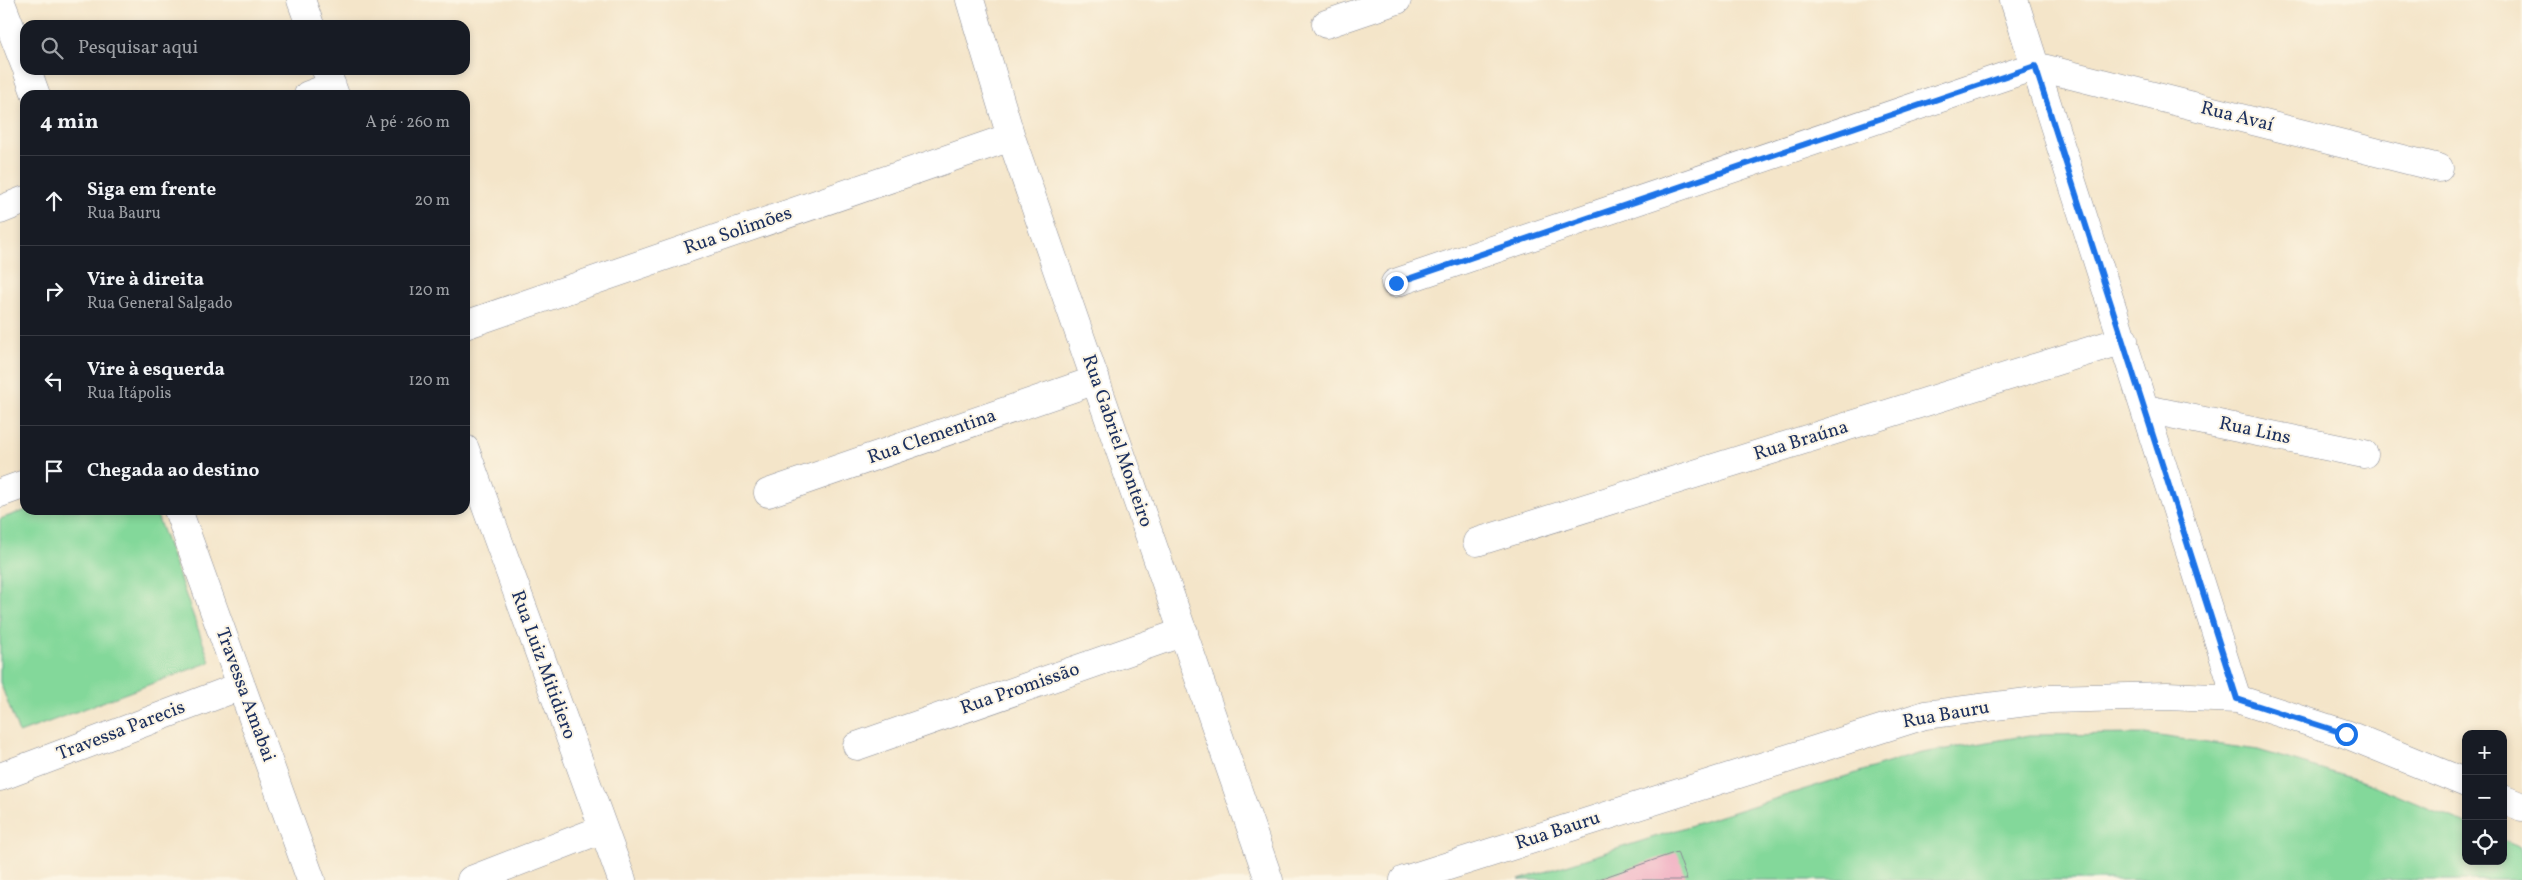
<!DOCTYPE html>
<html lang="pt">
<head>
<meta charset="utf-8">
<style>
  :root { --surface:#171b24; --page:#20242c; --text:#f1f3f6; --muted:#9ea1a6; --line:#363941 }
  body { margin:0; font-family:Vollkorn,serif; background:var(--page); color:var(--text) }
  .controls { position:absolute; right:15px; bottom:15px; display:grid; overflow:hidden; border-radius:10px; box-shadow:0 2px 8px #0003 }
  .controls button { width:45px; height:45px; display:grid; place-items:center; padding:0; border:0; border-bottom:1px solid var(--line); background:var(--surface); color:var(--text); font:25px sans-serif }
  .stop { position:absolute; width:15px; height:15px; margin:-11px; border:4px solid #1a73e8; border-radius:50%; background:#fff }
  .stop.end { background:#1a73e8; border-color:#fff; box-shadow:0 1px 5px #0008 }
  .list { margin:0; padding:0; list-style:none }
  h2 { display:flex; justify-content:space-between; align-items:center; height:65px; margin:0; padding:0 20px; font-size:21px }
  h2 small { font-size:16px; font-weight:400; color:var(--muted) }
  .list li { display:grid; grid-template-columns:32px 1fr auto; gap:15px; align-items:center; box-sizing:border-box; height:90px; padding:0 20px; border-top:1px solid var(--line) }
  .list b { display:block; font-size:19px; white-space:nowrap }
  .list p { margin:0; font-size:16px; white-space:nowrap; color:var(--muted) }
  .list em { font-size:16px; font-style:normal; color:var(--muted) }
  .icon { flex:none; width:28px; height:28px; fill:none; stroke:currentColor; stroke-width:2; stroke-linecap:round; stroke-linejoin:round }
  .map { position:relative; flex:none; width:2522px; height:880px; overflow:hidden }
  .search { position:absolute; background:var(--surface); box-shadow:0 2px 8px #0003; left:20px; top:20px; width:450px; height:55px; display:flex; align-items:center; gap:12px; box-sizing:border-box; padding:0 18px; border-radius:15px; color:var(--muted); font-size:19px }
  .panel { position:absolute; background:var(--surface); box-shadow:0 2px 8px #0003; left:20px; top:90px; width:450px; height:425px; border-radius:15px }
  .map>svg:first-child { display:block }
  .green { fill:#83d89a; stroke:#4f847c }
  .building { fill:#f0aac0 }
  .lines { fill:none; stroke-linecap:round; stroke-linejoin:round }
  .minor-casing { stroke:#888a94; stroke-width:29 }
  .minor { stroke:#fff; stroke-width:28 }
  .route { stroke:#1a73e8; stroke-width:6 }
  .labels { text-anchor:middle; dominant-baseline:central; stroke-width:4; stroke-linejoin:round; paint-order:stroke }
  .street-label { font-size:19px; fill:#1b2f5e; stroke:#fcf5e5 }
</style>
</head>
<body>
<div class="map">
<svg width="2522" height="880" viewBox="0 0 2522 880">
  <rect width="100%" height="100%" fill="#fcf5e5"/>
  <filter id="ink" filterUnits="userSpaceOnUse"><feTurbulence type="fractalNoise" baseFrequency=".02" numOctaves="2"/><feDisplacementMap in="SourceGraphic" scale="10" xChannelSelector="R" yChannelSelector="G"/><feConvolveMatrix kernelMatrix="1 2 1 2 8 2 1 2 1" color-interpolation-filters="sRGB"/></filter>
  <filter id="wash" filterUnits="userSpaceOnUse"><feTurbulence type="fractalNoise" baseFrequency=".0096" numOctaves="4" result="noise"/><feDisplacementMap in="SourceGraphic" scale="20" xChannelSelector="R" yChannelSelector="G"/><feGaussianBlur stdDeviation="1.12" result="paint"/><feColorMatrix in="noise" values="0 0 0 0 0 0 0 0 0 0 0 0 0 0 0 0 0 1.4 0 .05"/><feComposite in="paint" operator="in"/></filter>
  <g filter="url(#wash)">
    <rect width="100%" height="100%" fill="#f4e5c9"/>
    <path class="green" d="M26,510H155L210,662L19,733L0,682V519Z
      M2145,734L2258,750L2368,783L2466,824V861H2503V840L2522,848V880H1519L1916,754L2030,735Z"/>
    <g id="blocks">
      <path class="building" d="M1677,852L1687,880H1596Z"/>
    </g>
  </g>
  <g filter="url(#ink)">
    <use href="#blocks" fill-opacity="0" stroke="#888a94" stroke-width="1"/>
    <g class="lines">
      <defs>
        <path id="minor" d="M0,0L25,65
          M301,0L310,25
          M970,0L1011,137L1269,880
          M2014,0L2237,699
          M1326,24L1397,0
          M27,70L36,95
          M326,70L335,95
          M308,95L332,86
          M0,210L25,200
          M1395,283L2035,66L2439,168
          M465,325L1011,137
          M2146,409L2364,454
          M465,449L622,880
          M0,493L25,484
          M768,493L1096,380
          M178,510L311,880
          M1477,542L2124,340
          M857,746L1184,632
          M0,777L241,686
          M2503,799L2522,807
          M471,880L603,829
          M1404,880L1925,715L2050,699L2167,696L2237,699L2346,734L2466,783"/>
      </defs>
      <use href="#minor" class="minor-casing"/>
      <use href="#minor" class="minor"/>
    </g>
  </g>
  <g class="lines" filter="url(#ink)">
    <path class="route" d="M1396,283L2035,66L2237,699L2346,734"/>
  </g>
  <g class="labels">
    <g class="street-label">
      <text transform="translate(2237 117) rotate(14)">Rua Avaí</text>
      <text transform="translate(738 231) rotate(-19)">Rua Solimões</text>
      <text transform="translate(2255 431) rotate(12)">Rua Lins</text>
      <text transform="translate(932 437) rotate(-19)">Rua Clementina</text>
      <text transform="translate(1117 441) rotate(71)">Rua Gabriel Monteiro</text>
      <text transform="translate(1801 441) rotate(-17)">Rua Braúna</text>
      <text transform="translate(543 665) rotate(70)">Rua Luiz Mitidiero</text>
      <text transform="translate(1020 689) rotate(-19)">Rua Promissão</text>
      <text transform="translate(245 695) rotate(70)">Travessa Amabai</text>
      <text transform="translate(1946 715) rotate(-10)">Rua Bauru</text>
      <text transform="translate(121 731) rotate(-21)">Travessa Parecis</text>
      <text transform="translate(1558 831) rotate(-18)">Rua Bauru</text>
    </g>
  </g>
</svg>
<div class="controls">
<button>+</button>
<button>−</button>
<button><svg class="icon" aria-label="locate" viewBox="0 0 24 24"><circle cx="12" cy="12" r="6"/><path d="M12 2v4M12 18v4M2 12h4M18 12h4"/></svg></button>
</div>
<div class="stop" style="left:2346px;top:734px"></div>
<div class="stop end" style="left:1396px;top:283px"></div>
<div class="search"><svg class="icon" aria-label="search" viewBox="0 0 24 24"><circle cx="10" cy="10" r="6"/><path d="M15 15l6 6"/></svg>Pesquisar aqui</div>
<section class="panel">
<h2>4 min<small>A pé · 260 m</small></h2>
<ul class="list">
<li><svg class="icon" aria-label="ahead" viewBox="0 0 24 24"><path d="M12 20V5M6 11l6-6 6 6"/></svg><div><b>Siga em frente</b><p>Rua Bauru</p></div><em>20 m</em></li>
<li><svg class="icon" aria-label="right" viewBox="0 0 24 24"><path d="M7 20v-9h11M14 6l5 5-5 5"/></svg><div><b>Vire à direita</b><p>Rua General Salgado</p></div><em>120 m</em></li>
<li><svg class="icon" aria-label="left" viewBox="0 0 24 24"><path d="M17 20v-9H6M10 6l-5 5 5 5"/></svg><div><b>Vire à esquerda</b><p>Rua Itápolis</p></div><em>120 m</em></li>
<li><svg class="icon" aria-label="arrive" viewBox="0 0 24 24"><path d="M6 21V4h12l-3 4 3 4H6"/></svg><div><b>Chegada ao destino</b></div></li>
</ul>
</section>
</div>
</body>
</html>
